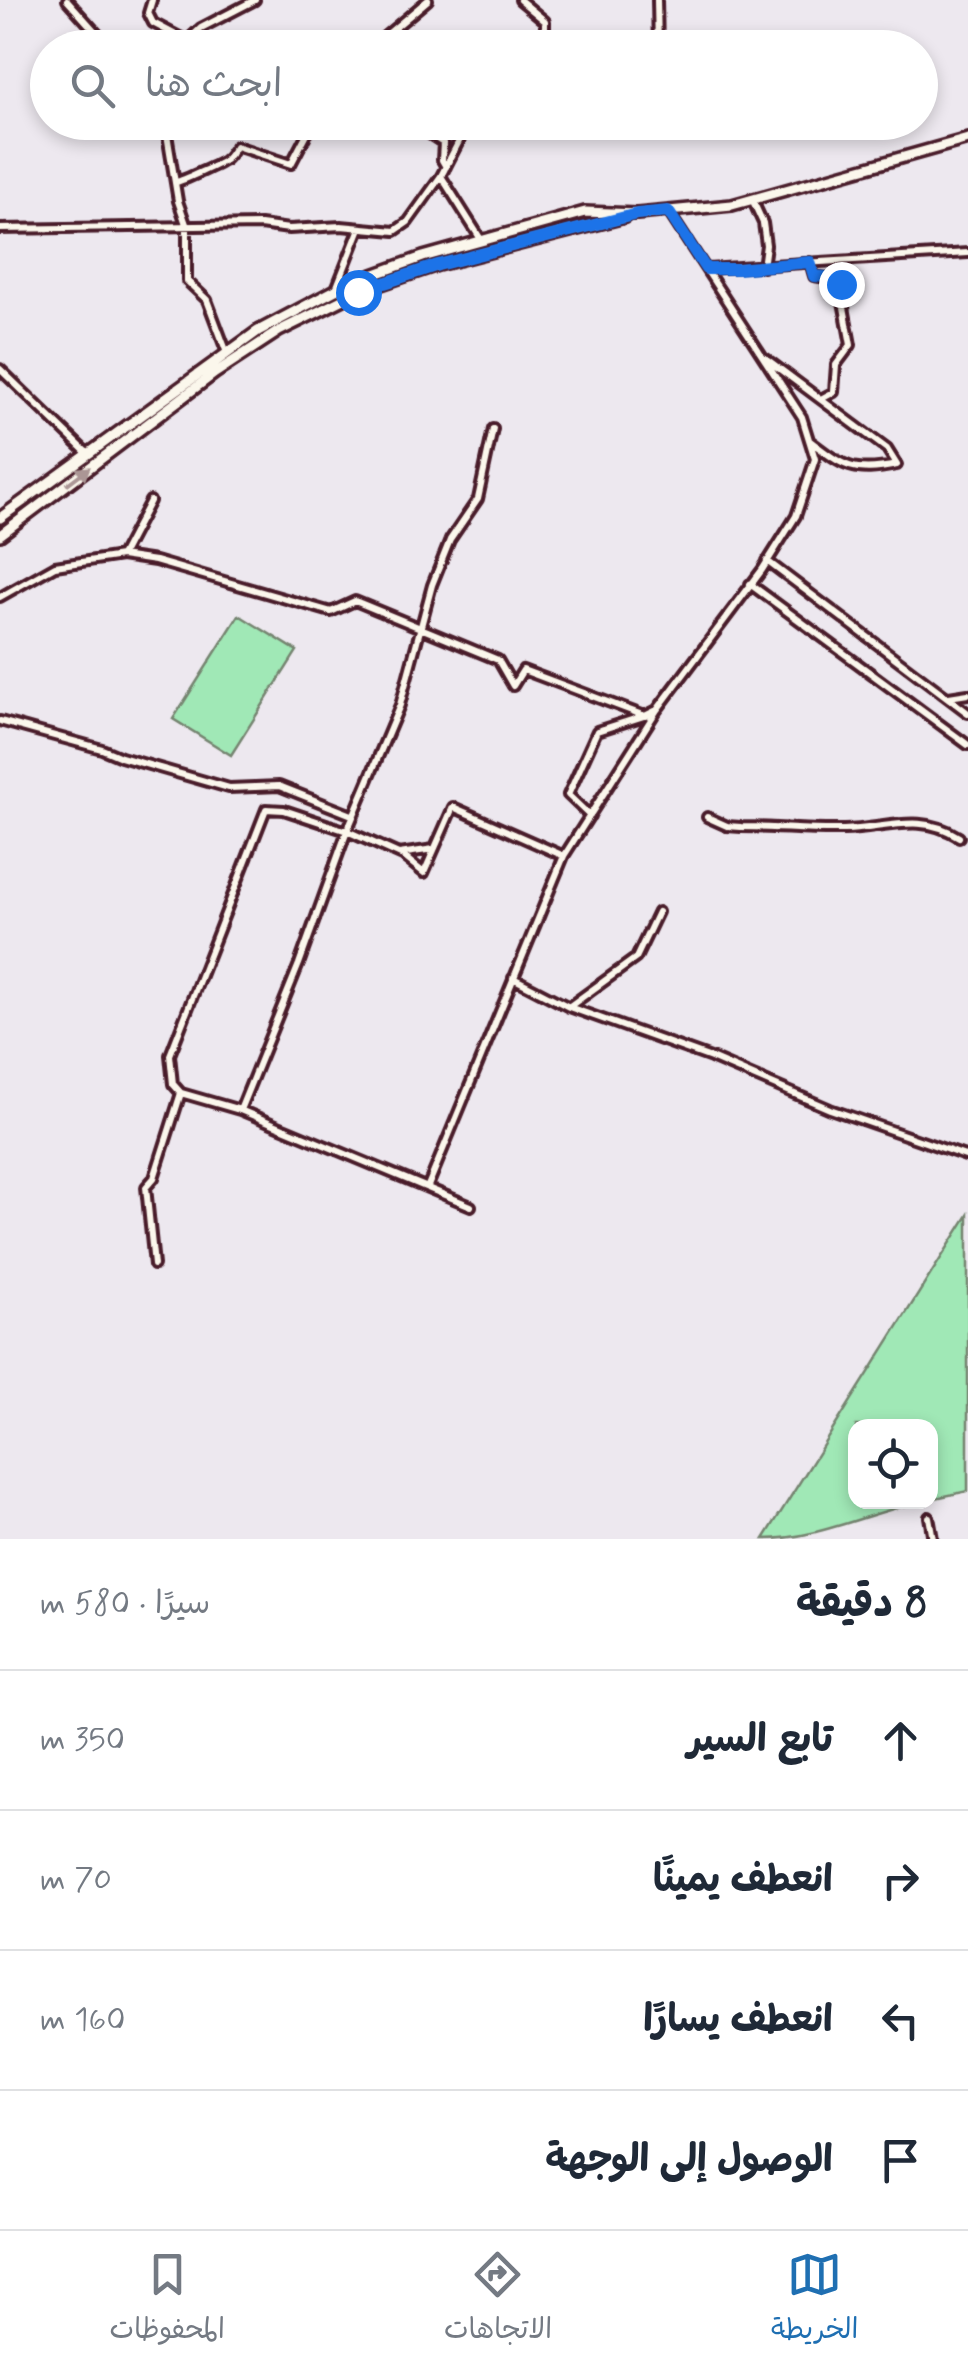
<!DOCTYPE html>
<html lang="ar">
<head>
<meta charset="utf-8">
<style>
  :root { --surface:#fff; --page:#f2f2f3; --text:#1f2937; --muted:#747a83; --line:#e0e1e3; --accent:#1f6fb2 }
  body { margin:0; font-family:Mynerve,"Playpen Sans Arabic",sans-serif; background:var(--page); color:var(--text); direction:rtl }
  .controls { position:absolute; right:30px; bottom:30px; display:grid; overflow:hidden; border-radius:20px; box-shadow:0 5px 15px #0003 }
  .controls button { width:90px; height:90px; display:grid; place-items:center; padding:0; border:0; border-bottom:2px solid var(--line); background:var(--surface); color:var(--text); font:50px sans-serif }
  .stop { position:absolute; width:30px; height:30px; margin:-22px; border:8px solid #1a73e8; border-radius:50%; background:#fff }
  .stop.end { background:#1a73e8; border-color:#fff; box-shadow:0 2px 10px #0008 }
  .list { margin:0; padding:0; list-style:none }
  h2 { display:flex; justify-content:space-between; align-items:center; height:130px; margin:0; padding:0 40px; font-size:42px }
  h2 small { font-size:32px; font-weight:400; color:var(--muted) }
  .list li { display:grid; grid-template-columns:65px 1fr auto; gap:30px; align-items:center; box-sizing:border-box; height:140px; padding:0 40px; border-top:2px solid var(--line) }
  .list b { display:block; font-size:38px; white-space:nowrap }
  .list em { font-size:32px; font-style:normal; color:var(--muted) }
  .icon { flex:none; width:55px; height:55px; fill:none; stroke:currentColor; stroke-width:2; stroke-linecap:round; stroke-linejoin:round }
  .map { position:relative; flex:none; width:968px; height:1539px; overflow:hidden; direction:ltr }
  .search { position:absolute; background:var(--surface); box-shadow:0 5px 15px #0003; left:30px; right:30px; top:30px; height:110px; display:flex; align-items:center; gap:25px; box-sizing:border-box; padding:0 35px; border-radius:55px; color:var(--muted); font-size:38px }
  .sheet { height:690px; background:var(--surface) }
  nav { display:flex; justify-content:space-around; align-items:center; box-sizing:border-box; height:140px; border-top:2px solid var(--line); background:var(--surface); font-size:28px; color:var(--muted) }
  nav a { display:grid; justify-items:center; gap:5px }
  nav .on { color:var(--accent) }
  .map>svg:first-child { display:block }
  .green { fill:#a0e8b6; stroke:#758470; stroke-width:2.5 }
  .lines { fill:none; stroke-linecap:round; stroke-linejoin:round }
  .street-casing { stroke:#4a1f2b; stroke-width:14 }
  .secondary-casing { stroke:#4a1f2b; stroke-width:16 }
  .street { stroke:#fbf7ec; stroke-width:6 }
  .secondary { stroke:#fbf7ec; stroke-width:9 }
  .oneway { fill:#ab9695 }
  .route { stroke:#1a73e8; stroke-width:12 }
</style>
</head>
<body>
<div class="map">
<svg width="968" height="1539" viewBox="0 0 968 1539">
  <rect width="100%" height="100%" fill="#ede8ef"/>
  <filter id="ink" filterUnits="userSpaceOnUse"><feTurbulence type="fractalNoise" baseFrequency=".01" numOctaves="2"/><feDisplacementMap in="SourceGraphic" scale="20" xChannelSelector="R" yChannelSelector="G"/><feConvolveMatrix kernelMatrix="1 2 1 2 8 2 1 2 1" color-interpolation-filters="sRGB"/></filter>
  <g filter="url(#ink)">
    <path class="green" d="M239,615L297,651L231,755L173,719Z
      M968,1215V1491L931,1499L930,1426H856V1502H920C868,1513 817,1539 764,1539Z"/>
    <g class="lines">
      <defs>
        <path id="street" d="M67,0L110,48
          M152,0L148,13L153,23L187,41L201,28L255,0
          M520,0L545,21V48
          M657,0L658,48
          M187,41L202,48
          M371,48L428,0
          M165,122L178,201L187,227V281L207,300L227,353
          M411,122L443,143L442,160L446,167
          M469,122L441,176L482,241
          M176,182C182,181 222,163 225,160C230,156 232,151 236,146L291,164L313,122
          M752,199L763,223L766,245L763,267
          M0,229L260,225L289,229L341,226L395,231L408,222L441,176
          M810,262L814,276L839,280L851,345L836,365L834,392L821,399
          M707,269L968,253
          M336,289L360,228
          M765,358L887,449L897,465C853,474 844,467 810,441
          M0,369L87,453
          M493,429L478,499L450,540L432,585L400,705L347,831L403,856L424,873L453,807L564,856
          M121,556L155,561L331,612L355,601L498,660L513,686L523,670L645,716L655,711
          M767,561L968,713
          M750,584L968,745
          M0,597L55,566L121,556L150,501
          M949,697L968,694
          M0,721L102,749L121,757L229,788L279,786L352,815
          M590,816L568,795L597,731L644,716
          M707,817L727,826L741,827C776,827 810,831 844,830C886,829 921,812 959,837
          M399,854L434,849
          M513,978L569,1007L711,1058L830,1109L968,1157
          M570,1006L636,958L658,912
          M240,1110L299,964L347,831L284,810L266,809L170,1055L173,1084L181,1093L240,1110L471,1206
          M428,1186L564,856L657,710L762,570L796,516L815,459L802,417L668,211
          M154,1265L146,1187L154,1178L181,1093
          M929,1517L933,1539"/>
        <path id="secondary" d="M0,518L258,331L345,285L423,257L585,212L637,214L732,205L968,139
          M0,535L215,373L279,331L358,292L438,265L625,217"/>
      </defs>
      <use href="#street" class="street-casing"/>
      <use href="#secondary" class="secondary-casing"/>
      <use href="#street" class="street"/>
      <use href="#secondary" class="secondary"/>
    </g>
    <defs><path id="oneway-solid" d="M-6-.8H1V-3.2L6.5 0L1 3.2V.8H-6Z" transform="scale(2.5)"/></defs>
    <use class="oneway" href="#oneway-solid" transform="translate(78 476) rotate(-37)"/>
  </g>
  <g class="lines" filter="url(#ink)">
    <path class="route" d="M358,292L438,265L637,214L668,211L706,269H738L810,262L814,276L837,278L841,284"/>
  </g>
</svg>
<div class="controls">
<button><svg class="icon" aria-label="locate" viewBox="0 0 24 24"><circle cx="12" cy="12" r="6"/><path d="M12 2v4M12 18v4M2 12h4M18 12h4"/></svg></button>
</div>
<div class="stop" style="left:358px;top:292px"></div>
<div class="stop end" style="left:841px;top:284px"></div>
<div class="search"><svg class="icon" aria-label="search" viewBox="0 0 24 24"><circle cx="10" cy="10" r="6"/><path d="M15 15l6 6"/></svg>ابحث هنا</div>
</div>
<section class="sheet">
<h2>8 دقيقة<small>سيرًا · 580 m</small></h2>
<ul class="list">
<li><svg class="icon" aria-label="ahead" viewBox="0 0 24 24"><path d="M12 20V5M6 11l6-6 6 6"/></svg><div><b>تابع السير</b></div><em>350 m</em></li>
<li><svg class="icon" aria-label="right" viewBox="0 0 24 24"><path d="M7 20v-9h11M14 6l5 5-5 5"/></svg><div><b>انعطف يمينًا</b></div><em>70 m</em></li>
<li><svg class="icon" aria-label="left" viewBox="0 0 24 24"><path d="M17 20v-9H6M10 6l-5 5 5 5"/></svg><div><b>انعطف يسارًا</b></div><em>160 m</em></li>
<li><svg class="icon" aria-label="arrive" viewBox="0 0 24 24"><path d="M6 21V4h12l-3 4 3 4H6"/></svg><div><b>الوصول إلى الوجهة</b></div></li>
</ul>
</section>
<nav>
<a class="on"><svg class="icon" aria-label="map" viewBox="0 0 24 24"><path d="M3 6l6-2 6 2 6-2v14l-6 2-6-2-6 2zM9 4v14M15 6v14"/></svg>الخريطة</a>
<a><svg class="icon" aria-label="directions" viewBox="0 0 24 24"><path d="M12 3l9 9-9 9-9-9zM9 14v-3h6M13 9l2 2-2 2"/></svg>الاتجاهات</a>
<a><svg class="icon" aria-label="saved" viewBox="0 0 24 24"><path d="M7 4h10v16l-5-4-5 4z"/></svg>المحفوظات</a>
</nav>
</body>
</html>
